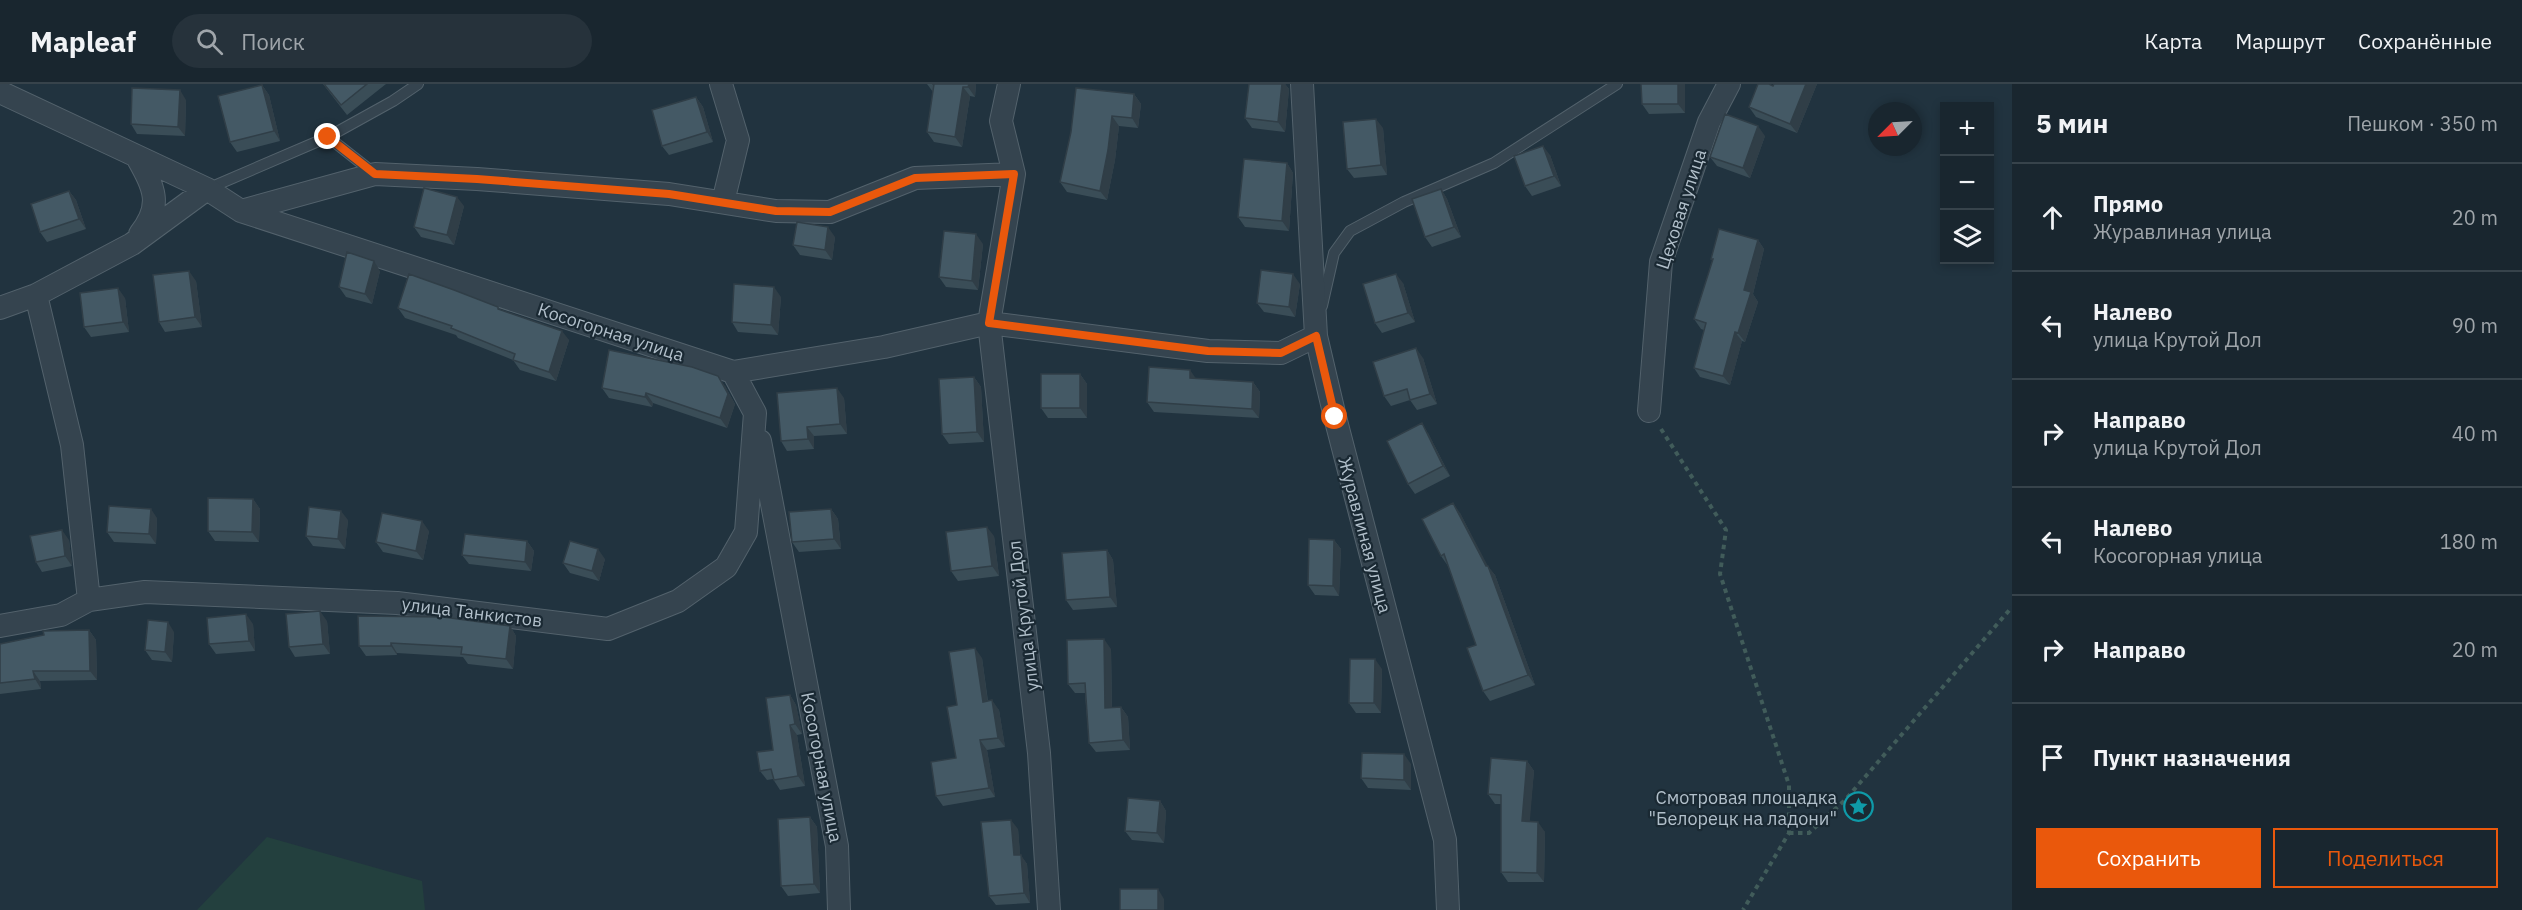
<!DOCTYPE html>
<html lang="ru">
<head>
<meta charset="utf-8">
<style>
  :root { --surface:#19262f; --page:#26323b; --text:#f1f3f6; --muted:#9fa5aa; --line:#37434b; --accent:#ea580c }
  body { margin:0; font-family:"IBM Plex Sans",sans-serif; background:var(--page); color:var(--text) }
  .controls { position:absolute; right:18px; top:18px; display:grid; overflow:hidden; border-radius:0px; box-shadow:0 3px 9px #0003 }
  .controls button { width:54px; height:54px; display:grid; place-items:center; padding:0; border:0; border-bottom:2px solid var(--line); background:var(--surface); color:var(--text); font:30px sans-serif }
  .compass { position:absolute; left:1868px; top:18px; width:54px; height:54px; border-radius:50%; background:var(--surface); box-shadow:0 3px 9px #0003; rotate:246deg }
  .stop { position:absolute; width:18px; height:18px; margin:-14px; border:4px solid #ea580c; border-radius:50%; background:#fff }
  .stop.end { background:#ea580c; border-color:#fff; box-shadow:0 2px 6px #0008 }
  .list { margin:0; padding:0; list-style:none }
  h2 { display:flex; justify-content:space-between; align-items:center; height:78px; margin:0; padding:0 24px; font-size:26px }
  h2 small { font-size:20px; font-weight:400; color:var(--muted) }
  .list li { display:grid; grid-template-columns:39px 1fr auto; gap:18px; align-items:center; box-sizing:border-box; height:108px; padding:0 24px; border-top:2px solid var(--line) }
  .list b { display:block; font-size:22px; white-space:nowrap }
  .list p { margin:0; font-size:20px; white-space:nowrap; color:var(--muted) }
  .list em { font-size:20px; font-style:normal; color:var(--muted) }
  .actions { display:flex; gap:12px; padding:18px 24px }
  .actions a { flex:1; padding:14px 0; border:2px solid var(--accent); border-radius:0px; text-align:center; font-size:21px; color:var(--accent) }
  .actions .main { background:var(--accent); color:#fff }
  .icon { flex:none; width:33px; height:33px; fill:none; stroke:currentColor; stroke-width:2; stroke-linecap:round; stroke-linejoin:round }
  .map { position:relative; flex:none; width:2012px; height:826px; overflow:hidden }
  header { display:flex; align-items:center; gap:36px; box-sizing:border-box; height:84px; padding:0 30px; background:var(--surface); border-bottom:2px solid var(--line) }
  header strong { font-size:28px }
  nav { display:flex; gap:33px; margin-inline-start:auto; font-size:21px }
  .search { width:420px; height:54px; background:var(--page); display:flex; align-items:center; gap:15px; box-sizing:border-box; padding:0 21px; border-radius:33px; color:var(--muted); font-size:22px }
  main { display:flex }
  aside { flex:1; background:var(--surface) }
  .map>svg:first-child { display:block }
  .green { fill:#23403e }
  .lines { fill:none; stroke-linecap:round; stroke-linejoin:round }
  .lane-casing { stroke:#53626c; stroke-width:12 }
  .street-casing { stroke:#53626c; stroke-width:24 }
  .path { stroke:#415c5a; stroke-width:4; stroke-dasharray:4.5 4.5; stroke-linecap:butt }
  .lane { stroke:#35444f; stroke-width:10 }
  .street { stroke:#35444f; stroke-width:22 }
  .wall { fill:#3a4d57 }
  .shaded-wall { fill:#303e47 }
  .building { fill:#445965; stroke:#303e47; stroke-width:1.5 }
  .route { stroke:#ea580c; stroke-width:8 }
  .labels { text-anchor:middle; dominant-baseline:central; stroke-width:4.5; stroke-linejoin:round; paint-order:stroke }
  .street-label { font-size:18px; fill:#b1bfca; stroke:#1a2933 }
  .poi-label { font-size:18px; fill:#b1bfca; stroke:#1a2933; text-anchor:end }
</style>
</head>
<body>
<header>
<strong>Mapleaf</strong>
<div class="search"><svg class="icon" aria-label="search" viewBox="0 0 24 24"><circle cx="10" cy="10" r="6"/><path d="M15 15l6 6"/></svg>Поиск</div>
<nav><a>Карта</a><a>Маршрут</a><a>Сохранённые</a></nav>
</header>
<main>
<div class="map">
<svg width="2012" height="826" viewBox="0 0 2012 826">
  <rect width="100%" height="100%" fill="#21333f"/>
  <path class="green" d="M267,753L422,797L425,826H197Z"/>
  <g class="lines">
    <defs>
      <path id="lane" d="M328,53L393,17L418,0
        M207,105L328,53L375,90
        M1322,222L1334,169L1350,147L1404,118L1494,79L1617,0"/>
      <path id="street" d="M721,0L738,56L723,118
        M1009,0L1001,37L1014,90L989,239L1039,669L1049,826
        M1302,0L1316,252L1335,333L1445,756L1448,826
        M0,8L207,105L241,127L733,288L884,263L989,239L1208,267L1281,269L1316,252
        M137,73C153,102 164,120 140,150
        M241,127L375,90L477,95L669,110L776,127L830,128L915,94L1014,90
        M36,211L72,361L89,516
        M0,224L36,211L132,160L207,105
        M1649,327L1661,178L1709,38L1729,0
        M760,357L837,762L839,826
        M0,542L61,531L89,516L145,508L397,519L608,545L678,517L726,483L746,448L755,329L733,288"/>
    </defs>
    <use href="#lane" class="lane-casing"/>
    <use href="#street" class="street-casing"/>
    <path class="path" d="M1661,345L1726,446L1720,490L1789,701V749L1743,826
      M1789,749H1809L1846,715L2012,523"/>
    <use href="#lane" class="lane"/>
    <use href="#street" class="street"/>
  </g>
  <path class="wall" d="M323,0H386L347,31Z
    M927,0H976L975,13L970,12L962,63L934,58L927,48L933,8Z
    M1249,0H1285L1289,5L1285,48L1252,44L1245,34Z
    M1641,0H1685V29L1649,30L1642,20Z
    M1774,0H1817L1797,49L1756,33L1749,23L1773,2Z
    M262,1L269,11L280,57L237,68L230,58Z
    M1134,10L1141,20L1138,44L1119,42L1115,76L1107,116L1067,108L1060,98L1071,48Z
    M696,13L703,23L713,58L669,71L662,62Z
    M186,16L185,52L137,50L131,40Z
    M1383,44L1387,91L1354,94L1347,85Z
    M1765,52L1750,94L1717,82L1710,73Z
    M1550,71L1561,102L1532,112L1525,102Z
    M1287,79L1293,89L1289,147L1245,143L1238,133Z
    M1441,105L1447,115L1461,153L1432,163L1425,153Z
    M69,107L76,116L86,145L47,158L40,148Z
    M464,122L454,161L421,153L414,143Z
    M835,153L832,176L800,171L793,161Z
    M1758,156L1764,165L1753,210L1758,218L1745,258L1742,257L1730,301L1700,293L1694,284L1704,246L1701,245L1694,235L1713,177L1711,175Z
    M983,160L978,206L946,203L939,193Z
    M380,187L372,220L346,213L339,203Z
    M196,197L202,243L165,248L159,238Z
    M1403,199L1415,238L1382,249L1375,239Z
    M1300,200L1295,233L1264,228L1257,219Z
    M781,213L778,251L738,248L732,238Z
    M125,214L129,248L91,253L84,243Z
    M498,223L501,226L569,256L556,297L520,286L513,276L458,254L456,251L405,234L398,224Z
    M1423,274L1437,320L1417,326L1410,316L1391,322L1384,312Z
    M1080,290L1087,300V334H1048L1041,324Z
    M974,293L981,303L984,358L949,360L942,350Z
    M1196,294L1253,298L1260,308L1259,334L1154,328L1147,318Z
    M725,302L735,320L727,344L653,319L652,323L609,314L602,304Z
    M844,314L847,350L814,352V365L787,367L781,357Z
    M1428,349L1450,392L1415,410L1408,400Z
    M253,415L260,425L259,458L215,457L208,447Z
    M831,425L838,435L841,465L799,468L792,458Z
    M1460,429L1487,482L1495,491L1535,601L1490,617L1483,607L1476,561L1448,482L1441,472Z
    M157,434L156,460L114,458L107,448Z
    M348,436L345,465L313,462L306,452Z
    M429,447L423,476L383,468L376,458Z
    M994,452L999,492L958,497L951,487Z
    M69,456L72,482L42,488L36,478Z
    M1334,456L1341,465L1339,512L1315,511L1308,501Z
    M527,457L534,467L531,487L469,480L462,471Z
    M1107,466L1113,476L1117,523L1073,526L1066,516Z
    M605,475L599,497L570,489L563,479Z
    M327,537L330,570L295,573L289,563Z
    M253,540L255,567L216,570L209,560Z
    M510,542L516,552L513,585L468,580L463,573L397,569V571L366,572L359,562Z
    M89,546L96,556L97,596L40,597L41,605L0,610V560Z
    M174,548L172,578L152,576L145,566Z
    M1111,565L1112,624L1121,623L1128,633L1130,666L1096,668L1089,659L1085,609H1075L1068,600Z
    M982,574L988,617L999,626L1005,663L987,666L995,713L943,722L936,712L956,674L957,621Z
    M1382,585L1381,629H1356L1349,619Z
    M790,611L796,621L802,650L797,651L805,702L780,706L773,695L767,696L760,687L773,666Z
    M1527,677L1534,687L1529,738L1545,748L1544,798H1508L1501,788V720H1495L1488,710Z
    M1411,680V706L1368,704L1361,694Z
    M1160,717L1166,727L1164,759L1132,756L1125,747Z
    M810,733L817,743L820,809L788,812L781,802Z
    M1018,745L1020,771L1027,780L1030,819L996,821L989,812Z"/>
  <path class="shaded-wall" d="M969,0H976L975,13L968,3Z
    M1282,0H1285L1289,5L1285,48L1278,38Z
    M1678,0H1685V29L1678,20Z
    M1806,0H1817L1797,49L1790,40Z
    M262,1L269,11L280,57L274,47Z
    M963,3L970,12L962,63L955,53Z
    M180,6L186,16L185,52L178,43Z
    M1134,10L1141,20L1138,44L1132,34Z
    M696,13L703,23L713,58L707,48Z
    M1112,32L1119,42L1115,76L1107,116L1100,107Z
    M1376,35L1383,44L1387,91L1381,81Z
    M1758,42L1765,52L1750,94L1743,84Z
    M1543,62L1550,71L1561,102L1554,92Z
    M1287,79L1293,89L1289,147L1282,137Z
    M1441,105L1447,115L1461,153L1454,143Z
    M69,107L76,116L86,145L79,135Z
    M457,113L464,122L454,161L447,151Z
    M828,143L835,153L832,176L825,166Z
    M976,150L983,160L978,206L972,197Z
    M1758,156L1764,165L1753,210L1758,218L1745,258L1738,249L1744,206Z
    M374,177L380,187L372,220L365,210Z
    M189,187L196,197L202,243L195,233Z
    M1293,190L1300,200L1295,233L1289,223Z
    M1396,190L1403,199L1415,238L1408,229Z
    M774,203L781,213L778,251L771,241Z
    M118,204L125,214L129,248L123,238Z
    M562,247L569,256L556,297L549,288Z
    M1735,248L1742,257L1730,301L1723,292Z
    M1416,264L1423,274L1437,320L1430,310Z
    M1190,286L1197,296L1190,294Z
    M1080,290L1087,300V334L1080,324Z
    M718,292L725,302L735,320L727,344L720,334Z
    M974,293L981,303L984,358L977,348Z
    M1253,298L1260,308L1259,334L1252,325Z
    M837,304L844,314L847,350L840,340Z
    M646,309L653,319L652,323L645,313Z
    M1422,339L1428,349L1450,392L1443,382Z
    M807,343L814,352V365L808,355Z
    M253,415L260,425L259,458L252,448Z
    M1453,419L1460,429L1490,486L1488,482L1495,491L1535,601L1528,591L1486,482Z
    M151,425L157,434L156,460L149,450Z
    M831,425L838,435L841,465L834,455Z
    M341,427L348,436L345,465L338,455Z
    M422,437L429,447L423,476L416,467Z
    M987,443L994,452L999,492L992,482Z
    M62,446L69,456L72,482L65,472Z
    M1334,456L1341,465L1339,512L1333,502Z
    M527,457L534,467L531,487L525,478Z
    M598,465L605,475L599,497L592,487Z
    M1107,466L1113,476L1117,523L1110,513Z
    M320,527L327,537L330,570L323,560Z
    M246,530L253,540L255,567L249,557Z
    M168,538L174,548L172,578L165,568Z
    M510,542L516,552L513,585L506,575Z
    M89,546L96,556L97,596L90,587Z
    M1104,555L1111,565L1112,634L1105,624Z
    M391,559L397,569V571L391,562Z
    M975,564L982,574L989,627L983,618Z
    M1375,575L1382,585L1381,629L1374,619Z
    M33,587L40,597L41,605L35,595Z
    M790,611L796,621L802,650L795,640Z
    M992,616L999,626L1005,663L998,654Z
    M1121,623L1128,633L1130,666L1123,656Z
    M790,641L797,651L805,702L798,692Z
    M980,656L987,666L995,713L989,704Z
    M1404,670L1411,680V706L1404,696Z
    M1527,677L1534,687L1529,747L1522,737Z
    M1160,717L1166,727L1164,759L1157,749Z
    M810,733L817,743L820,809L814,800Z
    M1011,736L1018,745L1021,780V771L1027,780L1030,819L1024,809L1014,771Z
    M1538,738L1545,748L1544,798L1537,789Z
    M1158,805L1164,815V826H1158Z"/>
  <path class="building" d="M324,0H367L341,21Z
    M932,0H969L968,3H963L955,53L927,48L934,0Z
    M1249,0H1282L1278,38L1245,34Z
    M1641,0H1678V20H1642Z
    M1758,0H1769L1773,2L1774,0H1806L1790,40L1749,23Z
    M262,1L274,47L230,58L218,12Z
    M132,4L180,6L178,43L131,40Z
    M1076,4L1134,10L1132,34L1112,32L1108,66L1100,107L1060,98L1071,48Z
    M696,13L707,48L662,62L652,26Z
    M1725,30L1758,42L1743,84L1710,73Z
    M1376,35L1381,81L1347,85L1343,38Z
    M1543,62L1554,92L1525,102L1514,72Z
    M1244,75L1287,79L1282,137L1238,133Z
    M424,104L457,113L447,151L414,143Z
    M1441,105L1454,143L1425,153L1412,115Z
    M69,107L79,135L40,148L31,120Z
    M797,138L828,143L825,166L793,161Z
    M1719,145L1758,156L1744,206L1751,208L1738,249L1735,248L1723,292L1694,284L1706,239L1694,235L1713,175H1711Z
    M944,147L976,150L972,197L939,193Z
    M347,168L374,177L365,210L339,203Z
    M1261,186L1293,190L1289,223L1257,219Z
    M189,187L195,233L159,238L153,191Z
    M409,190L454,206L498,223V225L562,247L549,288L513,276L515,270L451,244L452,242L398,224Z
    M1396,190L1408,229L1375,239L1363,200Z
    M734,200L774,203L771,241L732,238Z
    M118,204L123,238L84,243L80,209Z
    M1416,264L1430,310L1410,316L1407,305L1384,312L1373,278Z
    M609,266L692,283L718,292L728,310L720,334L646,309L645,313L602,304Z
    M1149,283L1190,286V294L1253,298L1252,325L1147,318Z
    M1041,290H1080V324H1041Z
    M974,293L977,348L942,350L939,295Z
    M837,304L840,340L807,343L808,355L781,357L777,309Z
    M1422,339L1443,382L1408,400L1387,357Z
    M208,414L253,415L252,448L208,447Z
    M1453,419L1486,482H1488L1528,591L1483,607L1467,564L1476,561L1444,470L1441,472L1422,435Z
    M109,422L151,425L149,450L107,448Z
    M309,423L341,427L338,455L306,452Z
    M831,425L834,455L792,458L789,428Z
    M382,429L422,437L416,467L376,458Z
    M987,443L992,482L951,487L946,448Z
    M62,446L65,472L36,478L30,452Z
    M465,450L527,457L525,478L462,471Z
    M1309,455L1334,456L1333,502L1308,501Z
    M570,457L598,465L592,487L563,479Z
    M1107,466L1110,513L1066,516L1062,469Z
    M320,527L323,560L289,563L286,530Z
    M246,530L249,557L209,560L207,534Z
    M358,532L443,533L510,542L506,575L461,570L462,563L391,559V562H359Z
    M148,536L168,538L165,568L145,566Z
    M89,546L90,587H33L35,595L0,599V560L44,551L43,547Z
    M1104,555L1105,624L1121,623L1123,656L1089,659L1085,599L1068,600L1067,556Z
    M975,564L983,618L992,616L998,654L980,656L989,704L936,712L931,678L956,674L947,623L957,621L949,568Z
    M1350,575H1375L1374,619H1349Z
    M790,611L795,640L790,641L798,692L774,696L771,685L760,687L757,668L773,666L766,614Z
    M1362,669L1404,670V696L1361,694Z
    M1491,674L1527,677L1522,737L1538,738L1537,789L1501,788V711L1488,710Z
    M1128,714L1160,717L1157,749L1125,747Z
    M810,733L814,800L781,802L778,735Z
    M1011,736L1014,771H1021L1024,809L989,812L981,738Z
    M1120,805H1158V826H1120Z"/>
  <g class="lines">
    <path class="route" d="M328,53L375,90L477,95L669,110L776,127L830,128L915,94L1014,90L989,239L1208,267L1281,269L1316,252L1335,333"/>
  </g>
  <defs>
    <symbol id="sight-ring" viewBox="-11 -11 22 22"><circle r="9.5" fill="#1a2933" stroke="#0f9aa8" stroke-width="1.5"/><path d="M0-6L1.8-2.2L6-1.7L2.9 1.2L3.7 5.4L0 3.3L-3.7 5.4L-2.9 1.2L-6-1.7L-1.8-2.2Z" fill="#0f9aa8"/></symbol>
  </defs>
  <g fill-rule="evenodd">
    <use href="#sight-ring" x="1842" y="706" width="33" height="33"/>
  </g>
  <g class="labels">
    <g class="street-label">
      <text transform="translate(1681 125) rotate(-72)">Цеховая улица</text>
      <text transform="translate(611 248) rotate(18)">Косогорная улица</text>
      <text transform="translate(1365 451) rotate(75)">Журавлиная улица</text>
      <text transform="translate(472 528) rotate(7)">улица Танкистов</text>
      <text transform="translate(1023 532) rotate(-97)">улица Крутой Дол</text>
      <text transform="translate(822 683) rotate(79)">Косогорная улица</text>
    </g>
    <g class="poi-label">
      <text x="1837" y="713">Смотровая площадка<tspan x="1837" dy="21">"Белорецк на ладони"</tspan></text>
    </g>
  </g>
</svg>
<div class="controls">
<button>+</button>
<button>−</button>
<button><svg class="icon" aria-label="layers" viewBox="0 0 24 24"><path d="M12 4l9 5-9 5-9-5zM3 14l9 5 9-5"/></svg></button>
</div>
<svg class="compass" viewBox="-18 -18 36 36"><path d="M0-13l5 13h-10z" fill="#e53935"/><path d="M0 13l5-13h-10z" fill="#9fa5aa"/></svg>
<div class="stop" style="left:1335px;top:333px"></div>
<div class="stop end" style="left:328px;top:53px"></div>
</div>
<aside>
<h2>5 мин<small>Пешком · 350 m</small></h2>
<ul class="list">
<li><svg class="icon" aria-label="ahead" viewBox="0 0 24 24"><path d="M12 20V5M6 11l6-6 6 6"/></svg><div><b>Прямо</b><p>Журавлиная улица</p></div><em>20 m</em></li>
<li><svg class="icon" aria-label="left" viewBox="0 0 24 24"><path d="M17 20v-9H6M10 6l-5 5 5 5"/></svg><div><b>Налево</b><p>улица Крутой Дол</p></div><em>90 m</em></li>
<li><svg class="icon" aria-label="right" viewBox="0 0 24 24"><path d="M7 20v-9h11M14 6l5 5-5 5"/></svg><div><b>Направо</b><p>улица Крутой Дол</p></div><em>40 m</em></li>
<li><svg class="icon" aria-label="left" viewBox="0 0 24 24"><path d="M17 20v-9H6M10 6l-5 5 5 5"/></svg><div><b>Налево</b><p>Косогорная улица</p></div><em>180 m</em></li>
<li><svg class="icon" aria-label="right" viewBox="0 0 24 24"><path d="M7 20v-9h11M14 6l5 5-5 5"/></svg><div><b>Направо</b></div><em>20 m</em></li>
<li><svg class="icon" aria-label="arrive" viewBox="0 0 24 24"><path d="M6 21V4h12l-3 4 3 4H6"/></svg><div><b>Пункт назначения</b></div></li>
</ul>
<div class="actions"><a class="main">Сохранить</a><a>Поделиться</a></div>
</aside>
</main>
</body>
</html>
